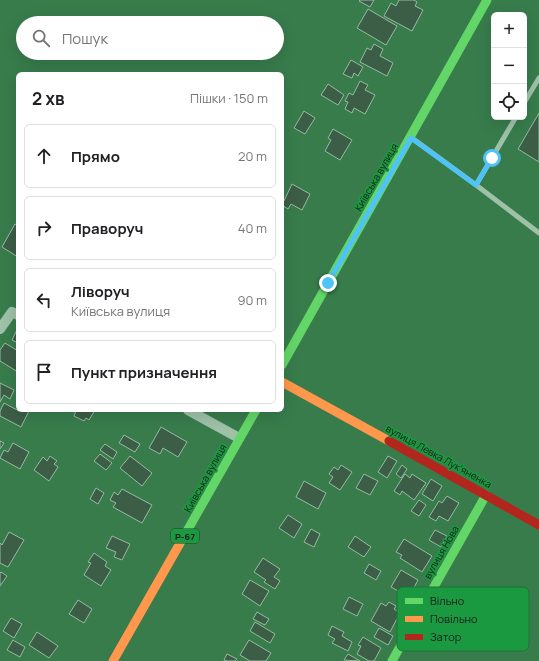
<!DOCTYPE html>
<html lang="uk">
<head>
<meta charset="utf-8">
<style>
  :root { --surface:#fff; --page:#f6f6f6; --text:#202124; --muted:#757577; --line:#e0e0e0 }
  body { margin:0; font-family:Manrope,sans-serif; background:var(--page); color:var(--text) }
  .controls { position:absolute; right:12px; top:12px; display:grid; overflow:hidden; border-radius:6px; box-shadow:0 4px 16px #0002 }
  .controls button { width:36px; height:36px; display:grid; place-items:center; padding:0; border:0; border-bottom:1px solid var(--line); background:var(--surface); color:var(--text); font:20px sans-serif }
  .stop { position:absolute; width:12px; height:12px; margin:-9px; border:3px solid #4fc3f7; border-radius:50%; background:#fff }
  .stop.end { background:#4fc3f7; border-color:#fff; box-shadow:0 1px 4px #0008 }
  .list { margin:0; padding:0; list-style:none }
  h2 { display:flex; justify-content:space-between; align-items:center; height:52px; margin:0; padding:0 16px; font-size:17px }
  h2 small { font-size:13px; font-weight:400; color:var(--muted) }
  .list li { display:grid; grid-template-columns:26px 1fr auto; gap:12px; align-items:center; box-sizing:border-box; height:64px; margin:0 8px 8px; padding:0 8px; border:1px solid var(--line); border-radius:6px }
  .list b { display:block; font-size:15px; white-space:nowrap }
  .list p { margin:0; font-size:13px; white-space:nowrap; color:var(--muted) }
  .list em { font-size:13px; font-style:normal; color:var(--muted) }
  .icon { flex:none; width:22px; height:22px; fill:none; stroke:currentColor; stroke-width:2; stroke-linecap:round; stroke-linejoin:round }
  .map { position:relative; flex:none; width:539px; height:661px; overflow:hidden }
  .search { position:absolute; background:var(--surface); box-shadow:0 4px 16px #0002; left:16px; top:16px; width:268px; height:44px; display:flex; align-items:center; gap:10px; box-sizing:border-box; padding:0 14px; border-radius:22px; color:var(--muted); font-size:15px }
  .panel { position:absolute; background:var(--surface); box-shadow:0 4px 16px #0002; left:16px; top:72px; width:268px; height:340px; border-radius:6px }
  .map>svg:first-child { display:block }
  .building { fill:#3c5d46; stroke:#96bba1 }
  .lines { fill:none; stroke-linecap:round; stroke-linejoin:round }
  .lane { stroke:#9ec1a8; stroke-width:5 }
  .street { stroke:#9ec1a8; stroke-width:10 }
  .fast { stroke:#63d668; stroke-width:9 }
  .slow { stroke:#ff974d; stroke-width:9 }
  .jam { stroke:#b3261e; stroke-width:9 }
  .route { stroke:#4fc3f7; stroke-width:5 }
  .labels { text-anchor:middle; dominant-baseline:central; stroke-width:3; stroke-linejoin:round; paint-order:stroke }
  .shield { fill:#1b9941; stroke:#1c4228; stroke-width:1 }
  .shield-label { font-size:9px; font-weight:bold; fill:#1d1d1d }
  .street-label { font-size:10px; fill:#1d1d1d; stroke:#1b9941 }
  .key { fill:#1b9941; stroke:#1c7436; stroke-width:1 }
  .key-label { font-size:11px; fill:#1d1d1d }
</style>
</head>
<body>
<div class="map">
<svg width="539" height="661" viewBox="0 0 539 661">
  <rect width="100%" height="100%" fill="#387c4c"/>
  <path class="building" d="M360,0H374L370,7L359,1Z
    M399,0H414L417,2L415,6L423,10L412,31L384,16L391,3L396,6Z
    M368,9L397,26L386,45L357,28Z
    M374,44L383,49L380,56L393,63L387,76L360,62L367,48L371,50Z
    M351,60L363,67L358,76L354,73L352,78L343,74Z
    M360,81L368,85L365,90L375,95L365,114L354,108L352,113L345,109L348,102L345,101L349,93L353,95Z
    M328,84L344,95L338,105L321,95Z
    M304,111L315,118L305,134L294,128Z
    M539,113V162L518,149Z
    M333,129L352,140L340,160L325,151L331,140L328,138Z
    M292,184L310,194L302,210L291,204L288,209L282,205Z
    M15,224L18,226V257L2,247Z
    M18,328V343L12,340Z
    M5,343L18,351V372L0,361V350Z
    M0,383L14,390L10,399L4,395L0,402Z
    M4,403L19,411H29L21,427L0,416V411Z
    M74,410H95L89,420L86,418L84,421L74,416L76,411Z
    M161,427L187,442L178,457L163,448L160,454L149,448Z
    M124,435L140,444L135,452L119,443Z
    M0,441L4,443L0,449Z
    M13,443L29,452L20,469L0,458L4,450L8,452Z
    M105,444L117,452L113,459L100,450Z
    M100,454L112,463L106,470L94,461Z
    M50,456L57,461L54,464L58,467L49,481L34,470L43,457L47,461Z
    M130,456L152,473L142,486L120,468Z
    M388,456L397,461L387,478L378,472Z
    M341,465L352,472L340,490L329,483L333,477L329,474L334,467L338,470Z
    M402,465L407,469L401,478L396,474Z
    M364,474L378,481L370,495L356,488Z
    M405,474L410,478L412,474L426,483L414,500L402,491L400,495L394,491Z
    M431,479L442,486L433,501L422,494Z
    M304,481L326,493L318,509L296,497Z
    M96,488L104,493L98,504L90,499Z
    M122,489L152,505L142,523L113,507L116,503L110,500L114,492L118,495Z
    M447,496L459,503L448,521L439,516L436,521L429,517L439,501L442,503Z
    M419,500L426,505L419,516L411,511Z
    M288,515L302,524L294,538L279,528Z
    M311,529L320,534L314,547L304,542Z
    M435,530L447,536L441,547L429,540Z
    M9,532L24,540L8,567L0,563V543L2,545Z
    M112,536L130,544L122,560L114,557L116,552L106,548Z
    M355,536L371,547L364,557L348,547Z
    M404,539L432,556L422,572L400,558L402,555L396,552Z
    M94,553L107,562L105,566L111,570L101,586L84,575L91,563L88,562Z
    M263,558L280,569L274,577L280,581L275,589L264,582L266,580L254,572Z
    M369,564L381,571L376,580L364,573Z
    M401,570L418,580L409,597L391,587Z
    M1,572L7,576L0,586V573Z
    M250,580L269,591L260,606L242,594Z
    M349,597L363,604L357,616L343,609Z
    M78,600L92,609L84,623L69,614Z
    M389,602L396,606L394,609L400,613L390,632L371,621L381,603L386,606Z
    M257,612L269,619L265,625L253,619Z
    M11,618L22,624L14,638L3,631Z
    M255,622L275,634L270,643L250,631Z
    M332,626L344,632L342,636L352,642L348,651L332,643L335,639L328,635Z
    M379,628L393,636L388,645L374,637Z
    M37,632L58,646L49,658L29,645Z
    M363,637L381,648L374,661H369L357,654L361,646L358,645Z
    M13,640L25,647L20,657L7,650Z
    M249,640L271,653L266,661H250L240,655Z
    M227,654L237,659L235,661H227L224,660Z
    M348,654L360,661L344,660Z"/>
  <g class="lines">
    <path class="lane" d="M524,103L539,78
      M412,138L476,185L539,233
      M476,185L516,117"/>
    <path class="street" d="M0,329L12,312L18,315
      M188,410L239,438"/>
    <path class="fast" d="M282,365L487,0
      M179,545L256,410
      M392,661L486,495"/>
    <path class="slow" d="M282,382L389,441
      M113,661L179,545"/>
    <path class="jam" d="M389,441L539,525"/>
  </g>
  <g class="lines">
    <path class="route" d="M328,283L411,138L476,185L492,158"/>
  </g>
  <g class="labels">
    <rect class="shield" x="171" y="529" width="28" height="14" rx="3"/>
    <g class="shield-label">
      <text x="185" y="536">Р-67</text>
    </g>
    <g class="street-label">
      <text transform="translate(376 177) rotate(-60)">Київська вулиця</text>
      <text transform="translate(439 456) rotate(29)">вулиця Левка Лук'яненка</text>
      <text transform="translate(205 478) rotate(-61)">Київська вулиця</text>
      <text transform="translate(441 552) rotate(-60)">вулиця Нова</text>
    </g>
  </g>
  <rect x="397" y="587" width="132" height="64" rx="6" class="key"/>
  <rect x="405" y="598" width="18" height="6" fill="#63d668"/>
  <rect x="405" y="616" width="18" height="6" fill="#ff974d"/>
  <rect x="405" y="634" width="18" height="6" fill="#b3261e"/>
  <g class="key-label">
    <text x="430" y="605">Вільно</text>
    <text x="430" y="623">Повільно</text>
    <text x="430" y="641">Затор</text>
  </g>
</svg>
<div class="controls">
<button>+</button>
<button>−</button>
<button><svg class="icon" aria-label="locate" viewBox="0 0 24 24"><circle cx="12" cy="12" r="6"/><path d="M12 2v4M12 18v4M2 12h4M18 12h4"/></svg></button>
</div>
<div class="stop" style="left:492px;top:158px"></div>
<div class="stop end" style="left:328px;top:283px"></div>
<div class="search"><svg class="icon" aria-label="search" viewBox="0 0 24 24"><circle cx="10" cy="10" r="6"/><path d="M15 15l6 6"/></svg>Пошук</div>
<section class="panel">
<h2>2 хв<small>Пішки · 150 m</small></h2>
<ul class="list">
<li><svg class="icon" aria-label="ahead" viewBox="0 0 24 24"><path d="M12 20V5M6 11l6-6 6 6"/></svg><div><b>Прямо</b></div><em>20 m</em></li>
<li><svg class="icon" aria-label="right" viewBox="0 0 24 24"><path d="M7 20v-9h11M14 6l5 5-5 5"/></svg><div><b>Праворуч</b></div><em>40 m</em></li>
<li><svg class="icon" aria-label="left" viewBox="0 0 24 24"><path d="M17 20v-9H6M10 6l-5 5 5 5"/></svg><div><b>Ліворуч</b><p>Київська вулиця</p></div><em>90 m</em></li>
<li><svg class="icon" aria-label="arrive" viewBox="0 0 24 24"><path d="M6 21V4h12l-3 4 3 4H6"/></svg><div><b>Пункт призначення</b></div></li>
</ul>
</section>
</div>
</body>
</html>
